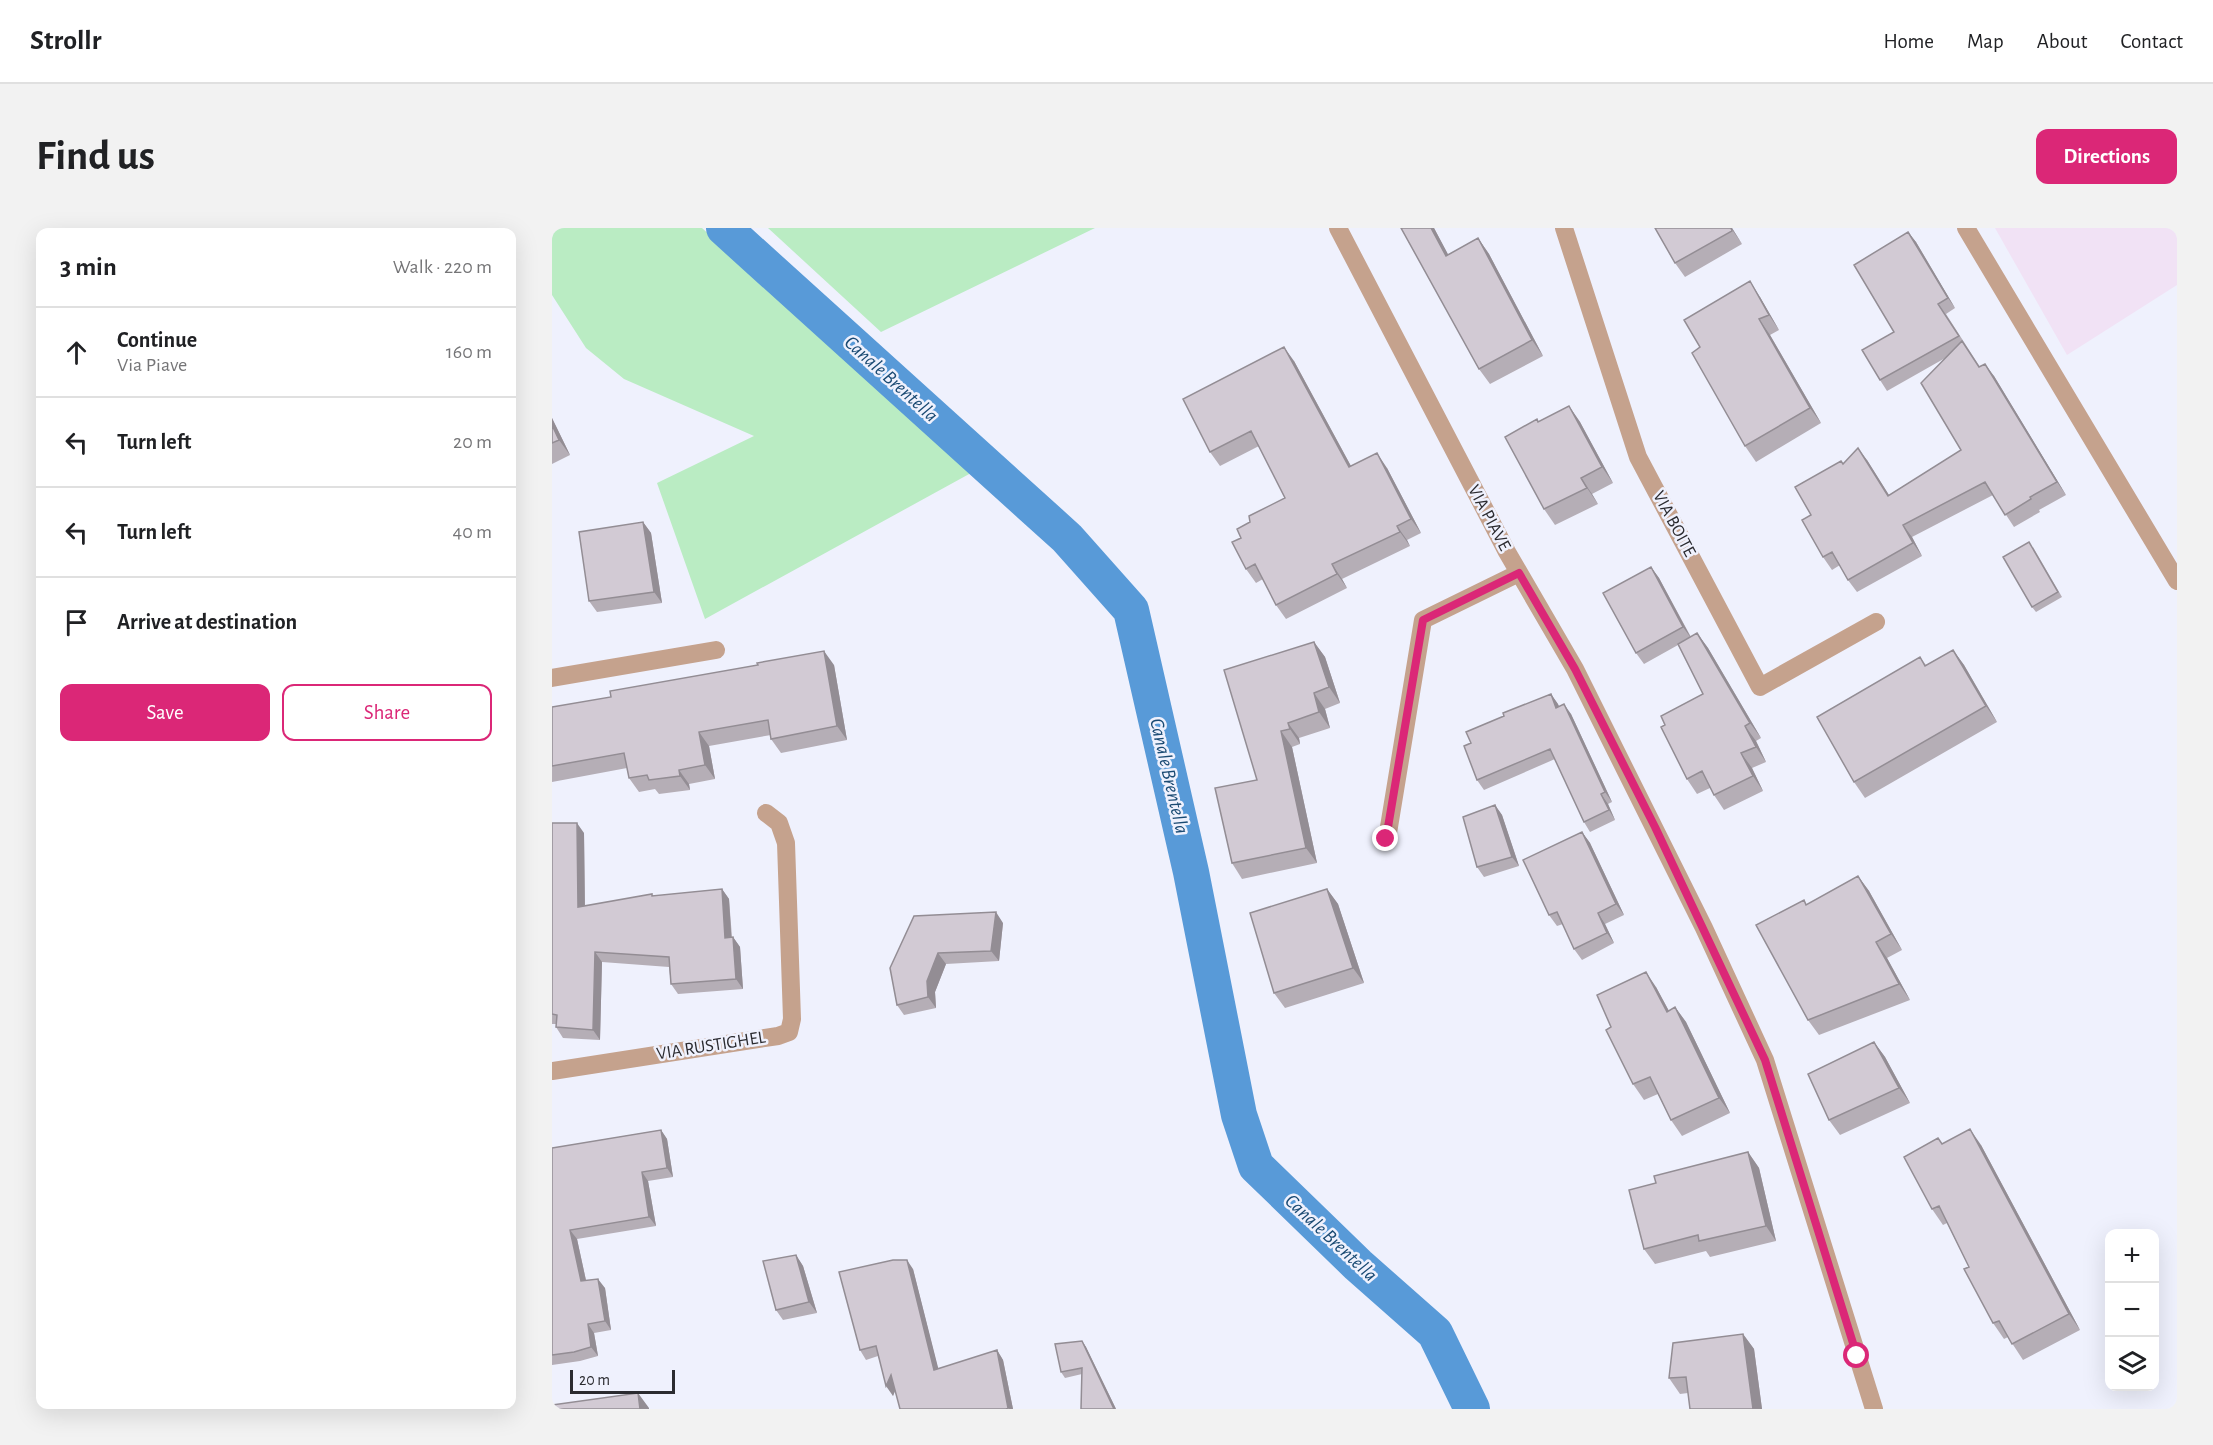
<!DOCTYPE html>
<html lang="en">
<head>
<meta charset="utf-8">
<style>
  :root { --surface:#fff; --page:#f2f2f2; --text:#202124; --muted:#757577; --line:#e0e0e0; --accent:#db2777 }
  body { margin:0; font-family:"Alegreya Sans",sans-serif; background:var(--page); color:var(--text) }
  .controls { position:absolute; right:18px; bottom:18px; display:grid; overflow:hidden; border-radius:12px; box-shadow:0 6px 24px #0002 }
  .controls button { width:54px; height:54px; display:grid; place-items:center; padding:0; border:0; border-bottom:2px solid var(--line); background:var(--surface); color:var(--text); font:30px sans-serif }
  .scale { position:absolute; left:18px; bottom:15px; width:105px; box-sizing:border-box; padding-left:6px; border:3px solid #2b2b30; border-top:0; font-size:16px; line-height:21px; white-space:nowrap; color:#2b2b30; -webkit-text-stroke:4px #eff1fd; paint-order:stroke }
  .stop { position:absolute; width:18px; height:18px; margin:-14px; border:4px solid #db2777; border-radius:50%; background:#fff }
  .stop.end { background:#db2777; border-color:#fff; box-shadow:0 2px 6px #0008 }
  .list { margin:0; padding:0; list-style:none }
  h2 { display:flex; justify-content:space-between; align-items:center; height:78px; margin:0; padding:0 24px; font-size:26px }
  h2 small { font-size:20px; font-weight:400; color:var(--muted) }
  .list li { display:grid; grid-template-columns:39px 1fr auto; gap:18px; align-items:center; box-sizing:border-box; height:90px; padding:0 24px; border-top:2px solid var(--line) }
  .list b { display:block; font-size:22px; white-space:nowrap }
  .list p { margin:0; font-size:20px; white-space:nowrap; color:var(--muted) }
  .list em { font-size:20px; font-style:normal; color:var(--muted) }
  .actions { display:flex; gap:12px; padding:18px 24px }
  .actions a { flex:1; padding:14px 0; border:2px solid var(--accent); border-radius:12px; text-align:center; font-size:21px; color:var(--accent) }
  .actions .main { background:var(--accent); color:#fff }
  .icon { flex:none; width:33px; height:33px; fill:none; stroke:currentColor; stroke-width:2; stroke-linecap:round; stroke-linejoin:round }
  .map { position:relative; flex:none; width:1625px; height:1181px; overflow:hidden; border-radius:12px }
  header { display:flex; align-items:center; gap:36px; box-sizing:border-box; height:84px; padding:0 30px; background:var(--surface); border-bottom:2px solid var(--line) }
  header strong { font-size:28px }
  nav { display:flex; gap:33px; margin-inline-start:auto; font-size:21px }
  .intro { display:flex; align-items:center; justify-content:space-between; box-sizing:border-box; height:144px; padding:0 36px }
  h1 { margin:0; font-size:42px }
  .button { padding:15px 27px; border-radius:12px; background:var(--accent); color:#fff; font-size:21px; font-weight:700 }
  main { display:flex; gap:36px; padding:0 36px }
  aside { flex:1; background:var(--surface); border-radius:12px; box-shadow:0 6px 24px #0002 }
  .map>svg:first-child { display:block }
  .industrial { fill:#f1e2f5 }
  .green { fill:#baecc3 }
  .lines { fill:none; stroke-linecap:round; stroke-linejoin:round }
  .canal { stroke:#589ad8; stroke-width:36 }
  .minor { stroke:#c5a28d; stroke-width:18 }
  .wall { fill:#b5aeb6 }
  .shaded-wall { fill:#938d94 }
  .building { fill:#d2cad4; stroke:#938d94; stroke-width:1.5 }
  .route { stroke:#db2777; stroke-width:8 }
  .labels { text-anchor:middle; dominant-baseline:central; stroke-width:5; stroke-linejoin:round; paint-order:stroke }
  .street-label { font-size:18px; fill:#2b2b30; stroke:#eff1fd }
  .water-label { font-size:20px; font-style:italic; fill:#1a4a73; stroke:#eff1fd }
</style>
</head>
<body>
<header>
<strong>Strollr</strong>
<nav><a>Home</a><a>Map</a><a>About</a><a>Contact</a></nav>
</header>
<div class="intro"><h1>Find us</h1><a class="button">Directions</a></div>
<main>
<aside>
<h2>3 min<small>Walk · 220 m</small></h2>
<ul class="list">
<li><svg class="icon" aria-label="ahead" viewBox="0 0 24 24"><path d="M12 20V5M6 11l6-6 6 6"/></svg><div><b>Continue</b><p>Via Piave</p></div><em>160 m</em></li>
<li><svg class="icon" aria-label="left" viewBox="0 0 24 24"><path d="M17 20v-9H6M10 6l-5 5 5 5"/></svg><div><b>Turn left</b></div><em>20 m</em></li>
<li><svg class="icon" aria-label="left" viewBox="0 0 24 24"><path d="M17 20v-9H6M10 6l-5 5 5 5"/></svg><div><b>Turn left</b></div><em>40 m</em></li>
<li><svg class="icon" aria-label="arrive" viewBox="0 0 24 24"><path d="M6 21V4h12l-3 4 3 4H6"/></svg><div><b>Arrive at destination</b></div></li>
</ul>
<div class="actions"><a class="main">Save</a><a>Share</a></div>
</aside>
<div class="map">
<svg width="1625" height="1181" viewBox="0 0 1625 1181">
  <rect width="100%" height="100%" fill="#eff1fd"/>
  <path class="industrial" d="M1443,0H1625V57L1515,127Z"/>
  <path class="green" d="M0,0H150L419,245L153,391L105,255L202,208L72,151L34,120L0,67Z
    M216,0H543L329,104Z"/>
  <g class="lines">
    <path class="canal" d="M172,0L515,310L579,382L639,644L687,887L704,938L806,1037L883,1105L920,1181"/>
    <path class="minor" d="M786,0L955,324L1023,441L1152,700L1213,832L1322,1181
      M1012,0L1086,229L1208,459L1324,394
      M1414,0L1625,353
      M0,450L164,422
      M835,611L871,392L967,345
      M0,843L226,808L237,804L240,791L234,615L227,595L214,585"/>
  </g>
  <path class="wall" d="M849,0H882L896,27L926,10L937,26L991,128L938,156L927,141Z
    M1103,0H1180L1190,16L1133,49L1123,35Z
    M1356,4L1364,14L1403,80L1394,86L1428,139L1442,148L1514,267L1487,282L1488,284L1462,299L1441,267L1360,309L1370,328L1305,364L1296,352L1288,337L1280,342L1271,329L1259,287L1291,235L1315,232L1337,267L1409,222L1395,129L1335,163L1328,152L1342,104Z
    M1208,69L1227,102L1218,107L1269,195L1204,234L1193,218L1148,119Z
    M742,133L799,238L835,240L869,305L855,312L858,318L790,351L795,360L734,391L724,377L711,351L704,355L694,341L689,310L698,294L733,270L707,218L668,238L658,224Z
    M1017,178L1028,194L1061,255L1040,266L1046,276L1003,297L992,281L987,194Z
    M0,190L18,227L0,236Z
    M91,294L99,305L110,375L45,384L37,373Z
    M1481,319L1510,369L1484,384L1480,379Z
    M1099,339L1107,350L1139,409L1145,405L1156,420L1209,510L1204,513L1214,534L1200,540L1211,563L1172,582L1162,567L1158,560L1145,566L1135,551L1113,497L1151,466L1126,417L1092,436L1084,425Z
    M762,414L773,429L788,475L773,481L778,500L747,510L748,516L740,519L765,635L690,651L680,635L705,552Z
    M1401,422L1412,437L1445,494L1313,570L1302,554L1368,429L1374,437Z
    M282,437L295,512L229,525L219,511V507L157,518L163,551L137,556L138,562L107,566L103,561L87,564L77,550L75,540L0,554V479Z
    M999,466L1007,478L1019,486L1060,574L1056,576L1063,592L1038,604L1032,594L1003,531L932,562L925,552L952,488Z
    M943,577L950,587L967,638L932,649L925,639Z
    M0,595L32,605L33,678L100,666L101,668L170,661L177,671L180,709H181L188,719L191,761L126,766L119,756L117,739L50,734L48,812L11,810L4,799V796H0Z
    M1030,604L1038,615L1072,687L1053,696L1062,715L1030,732L1022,721L1011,696L1005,698L997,687Z
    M1306,648L1317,663L1350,722L1335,730L1358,772L1267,807L1256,792L1252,672L1255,677Z
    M775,661L786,676L812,755L733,780L722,765Z
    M451,695L447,733L394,736L383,764L384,780L352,787L345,777L338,740Z
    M1104,759L1117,783L1123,779L1134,794L1178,885L1130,908L1119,892L1106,866L1092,872L1081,856L1059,799Z
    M1322,814L1333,829L1358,875L1288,907L1277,892Z
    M109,902L115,911L121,949L96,953L104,998L25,1011L34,1052L53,1060L59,1102L42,1105L46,1128L28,1133L0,1137V920Z
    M1390,915L1429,917L1528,1102L1471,1132L1456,1109L1452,1111L1441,1095L1417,1039L1395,995L1391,997L1380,981Z
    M1196,924L1207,940L1224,1013L1158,1029L1154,1023L1103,1036L1092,1021Z
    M244,1027L251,1038L265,1085L231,1092L224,1082Z
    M361,1041L386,1141L445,1122L451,1132L461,1181H348L343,1162L341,1168L326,1128L314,1132L308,1122Z
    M1191,1106L1202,1121L1210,1181H1138L1136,1165L1128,1166L1117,1150Z
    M530,1113L534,1119L564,1181H529L530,1146L513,1150L509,1144Z"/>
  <path class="shaded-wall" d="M879,0H882L905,43L894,28Z
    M1179,0H1180L1190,16Z
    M1356,4L1364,14L1403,80L1396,70Z
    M926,10L937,26L991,128L980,112Z
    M1198,53L1208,69L1227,102L1217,87Z
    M1207,91L1218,107L1269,195L1258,180Z
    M732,119L742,133L807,253L797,239Z
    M1433,136L1442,148L1514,267L1505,254Z
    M1017,178L1028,194L1061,255L1050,239Z
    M0,190L18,227L7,212L0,197Z
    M1306,220L1315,232L1345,280L1336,268Z
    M825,225L835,240L869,305L859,291Z
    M1029,250L1040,266L1046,276L1035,260Z
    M91,294L99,305L110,375L102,364Z
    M1351,297L1360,309L1370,328L1361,315Z
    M845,298L855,312L858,318L848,304Z
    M780,336L790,351L795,360L785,346Z
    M1099,339L1107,350L1139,410L1131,399Z
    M1145,405L1156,420L1209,510L1198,495Z
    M762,414L773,429L788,475L777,459Z
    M1401,422L1412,437L1445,494L1434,478Z
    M272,423L282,437L295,512L285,498Z
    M762,465L773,481L778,500L767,484Z
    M999,466L1006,476L1011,489L1004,480Z
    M1012,476L1019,486L1060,574L1053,564Z
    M736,495L747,510L748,516L738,501Z
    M1193,498L1204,513L1214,534L1204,519Z
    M729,503L740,519L765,635L754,620Z
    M147,504L157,518L163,551L153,537Z
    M1189,525L1200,540L1211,563L1201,548Z
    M127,542L137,556L138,562L128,548Z
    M1049,566L1056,576L1063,592L1057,582Z
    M943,577L950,587L967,638L960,629Z
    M25,595L32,605L33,689L26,679Z
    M1030,604L1038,615L1072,687L1064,676Z
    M1306,648L1317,663L1350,722L1339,706Z
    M170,661L177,671L180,720L173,710Z
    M775,661L786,676L812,755L801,740Z
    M444,684L451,695L447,733L439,723Z
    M1046,685L1053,696L1062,715L1055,705Z
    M181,709L188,719L191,761L184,751Z
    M1324,714L1335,730L1358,772L1347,756Z
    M43,724L50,734L48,812L41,802Z
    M386,725L394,736L383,764L384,780L376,769L375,753Z
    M1094,744L1104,759L1126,800L1115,784Z
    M1123,779L1134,794L1178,885L1167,870Z
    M1322,814L1333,829L1358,875L1347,860Z
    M1418,901L1429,917L1528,1102L1517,1086Z
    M109,902L115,911L121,949L115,940Z
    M1196,924L1207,940L1224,1013L1214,998Z
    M90,944L96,953L104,998L97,989Z
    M18,1002L25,1011L36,1062L29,1053Z
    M244,1027L251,1038L265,1085L257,1074Z
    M355,1032L361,1041L389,1151L382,1142Z
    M46,1051L53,1060L59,1102L53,1093Z
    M36,1096L42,1105L46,1128L39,1119Z
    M1191,1106L1202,1121L1210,1181H1201Z
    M530,1113L534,1119L564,1181H562Z
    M445,1122L451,1132L461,1181H457L456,1180Z
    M339,1147L346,1156L341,1168L334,1158Z
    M86,1165L97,1180V1181H88Z"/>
  <path class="building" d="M849,0H879L894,28L926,10L980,112L927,141Z
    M1103,0H1179L1180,3L1123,35Z
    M1356,4L1396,70L1386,76L1407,108L1328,152L1310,122L1342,104L1302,37Z
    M1198,53L1217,87L1207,91L1258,180L1193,218L1140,125L1148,119L1132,92Z
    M1410,113L1427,139L1433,136L1505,254L1478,269L1479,271L1453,287L1433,254L1351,297L1361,315L1296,352L1280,324L1271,329L1250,292L1259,287L1243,259L1289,233L1291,236L1306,220L1336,268L1409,222L1369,155Z
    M732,119L797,239L825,225L859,291L845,298L848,304L780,336L785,346L724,377L703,336L694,341L680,314L689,310L685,301L698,294L697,288L733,270L699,203L658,224L631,171Z
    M1017,178L1050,239L1029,250L1035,260L992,281L953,209L985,191L986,194Z
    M0,197L7,212L0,215Z
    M91,294L102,364L37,373L27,304Z
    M1477,314L1506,364L1480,379L1451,329Z
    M1099,339L1131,399L1084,425L1051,365Z
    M1145,405L1198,495L1193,498L1204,519L1189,525L1201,548L1162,567L1150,543L1135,551L1109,499L1113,497L1109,488L1151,466L1126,416Z
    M762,414L777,459L762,465L767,484L736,495L738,501L729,503L754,620L680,635L663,560L705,552L672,442Z
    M1401,422L1434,478L1302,554L1265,489L1368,429L1373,438Z
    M272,423L285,498L219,511L216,492L147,504L153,537L127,542L128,548L97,552L95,547L77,550L72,525L0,538V479L59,469L58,463L206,437L205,435Z
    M999,466L1004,480L1012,476L1053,564L1049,566L1057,582L1032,594L998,521L925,552L912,518L919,515L914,504L952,488L951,485Z
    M943,577L960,629L925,639L911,589Z
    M0,595H25L26,679L100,666V668L170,661L173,710L181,709L184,751L119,756L117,729L43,724L41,802L4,799L5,787L0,786Z
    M1030,604L1064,676L1046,685L1055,705L1022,721L1005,684L997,687L971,632Z
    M1306,648L1339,706L1324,714L1347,756L1256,792L1204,697L1252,672L1254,677Z
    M775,661L801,740L722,765L698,685Z
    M444,684L439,723L386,725L375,753L376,769L345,777L338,740L362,688Z
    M1094,744L1115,784L1123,779L1167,870L1119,892L1098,849L1081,856L1054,802L1059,799L1045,767Z
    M1322,814L1347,860L1277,892L1256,846Z
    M1418,901L1517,1086L1460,1116L1447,1093L1441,1095L1412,1041L1417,1039L1387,978L1380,981L1352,929L1386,910L1390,916Z
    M109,902L115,940L90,944L97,989L18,1002L29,1053L46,1051L53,1093L36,1096L39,1119L22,1124L0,1127V920Z
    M1196,924L1214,998L1147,1013L1146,1007L1092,1021L1077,962L1104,955L1102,948Z
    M244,1027L257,1074L224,1082L211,1033Z
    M341,1032H355L382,1142L445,1122L456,1180L454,1181H348L339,1147L334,1158L324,1118L308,1122L287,1044Z
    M1191,1106L1201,1181H1138L1134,1149L1117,1150L1121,1115Z
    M530,1113L562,1181H529L530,1140L509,1144L503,1116Z
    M86,1165L88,1181H0V1177Z"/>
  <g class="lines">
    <path class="route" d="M834,611L871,392L967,345L1023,441L1103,599L1213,832L1305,1128"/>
  </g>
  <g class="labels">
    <g class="street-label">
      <text transform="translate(937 290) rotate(62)">VIA PIAVE</text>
      <text transform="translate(1122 296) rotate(62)">VIA BOITE</text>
      <text transform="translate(159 818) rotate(-9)">VIA RUSTIGHEL</text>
    </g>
    <g class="water-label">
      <text transform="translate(339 151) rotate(42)">Canale Brentella</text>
      <text transform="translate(617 548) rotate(77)">Canale Brentella</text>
      <text transform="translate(779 1010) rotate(43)">Canale Brentella</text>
    </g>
  </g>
</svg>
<div class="controls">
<button>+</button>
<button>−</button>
<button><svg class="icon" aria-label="layers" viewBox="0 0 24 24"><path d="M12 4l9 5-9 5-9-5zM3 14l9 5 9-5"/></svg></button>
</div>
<div class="scale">20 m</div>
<div class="stop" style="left:1305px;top:1128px"></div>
<div class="stop end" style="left:834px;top:611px"></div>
</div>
</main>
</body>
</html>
